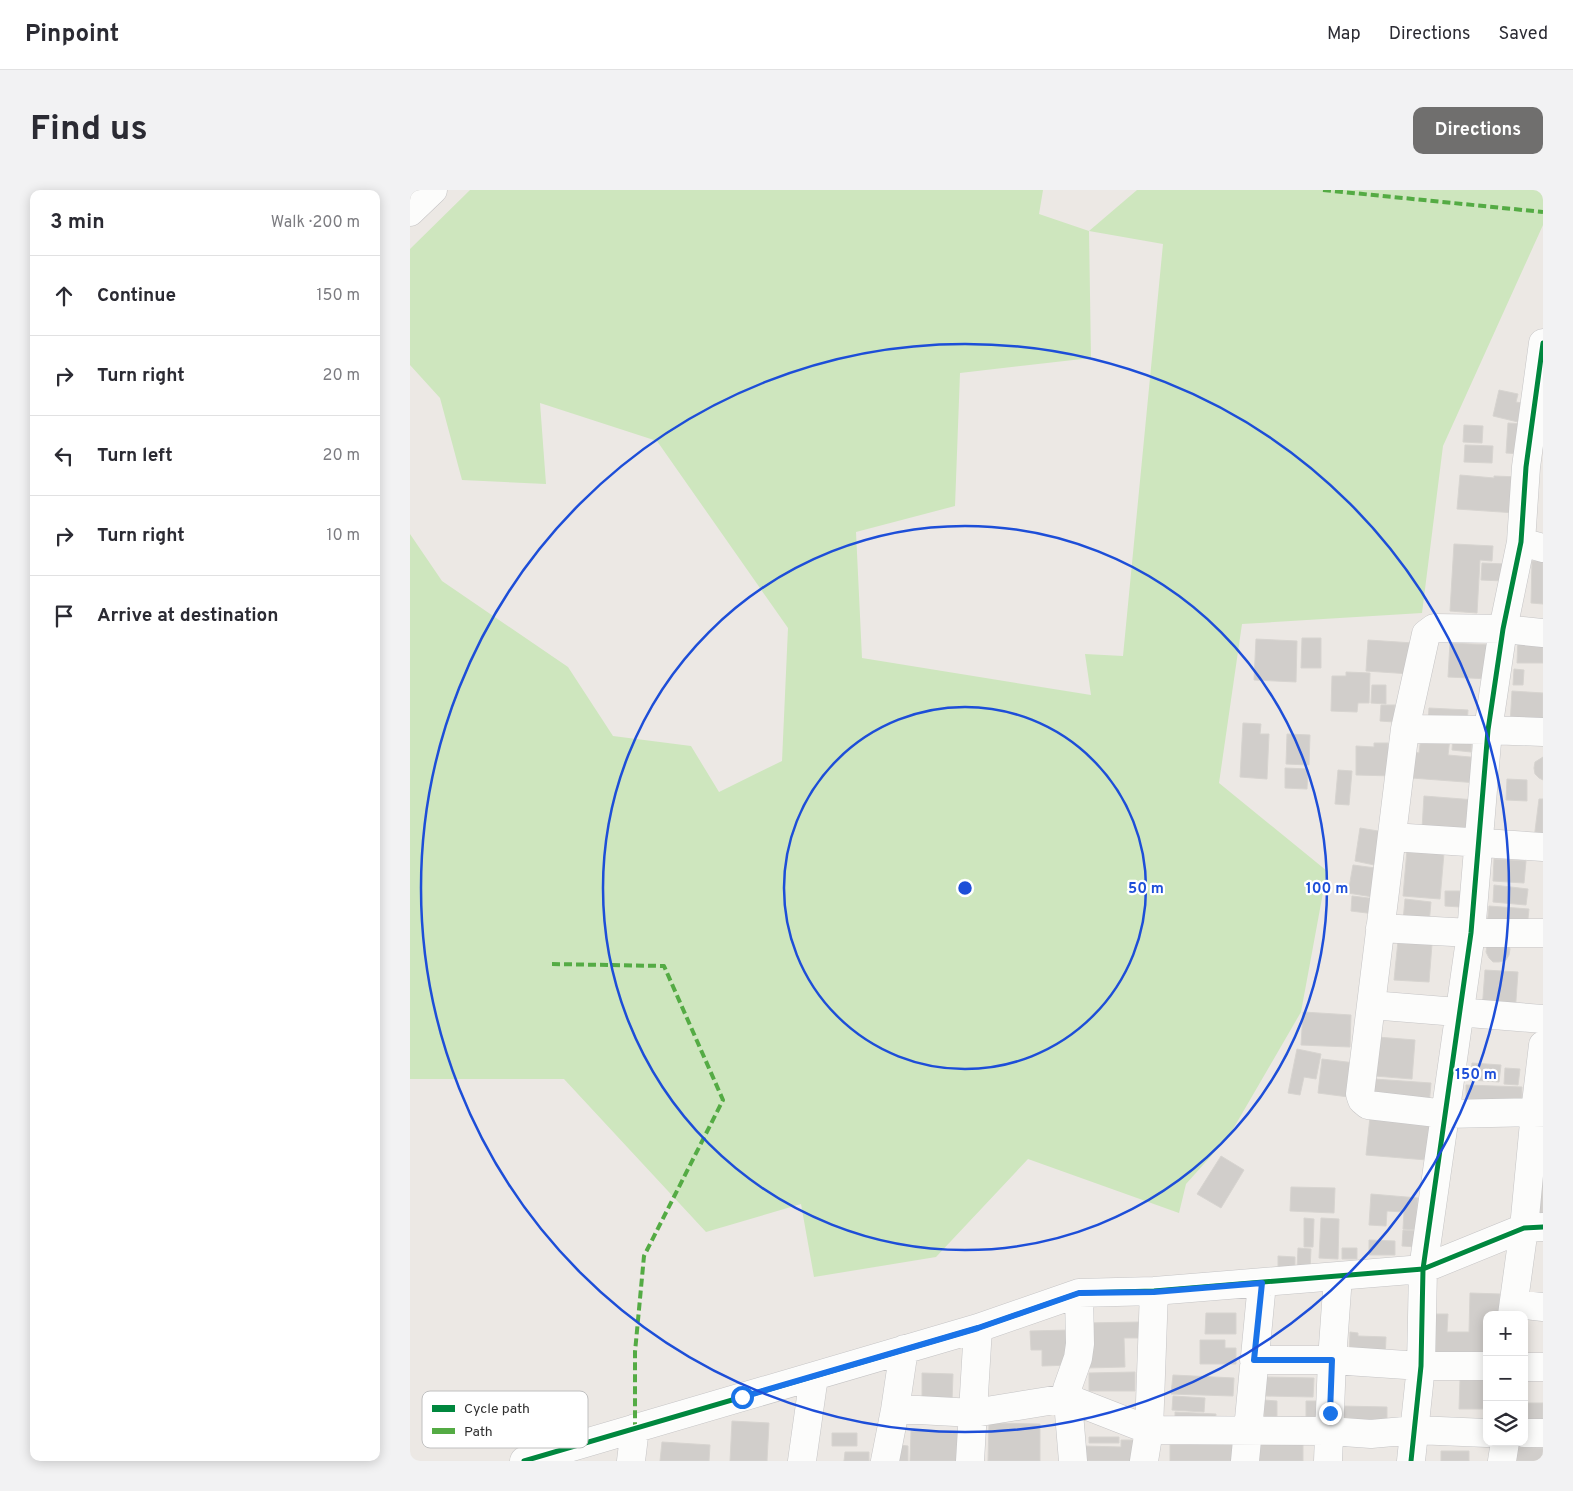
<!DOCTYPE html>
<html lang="en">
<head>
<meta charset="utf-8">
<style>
  :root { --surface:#fff; --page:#f2f2f3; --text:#2b2b33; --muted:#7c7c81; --line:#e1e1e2; --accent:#706f6e }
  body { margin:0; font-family:Overpass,sans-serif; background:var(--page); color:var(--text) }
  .controls { position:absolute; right:15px; bottom:15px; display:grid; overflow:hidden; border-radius:10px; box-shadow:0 2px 12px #0003 }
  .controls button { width:45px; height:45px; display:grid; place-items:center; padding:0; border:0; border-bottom:1px solid var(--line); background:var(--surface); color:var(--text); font:25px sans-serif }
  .stop { position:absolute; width:15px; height:15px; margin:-11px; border:4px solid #1a73e8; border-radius:50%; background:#fff }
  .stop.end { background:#1a73e8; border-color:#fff; box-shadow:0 1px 5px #0008 }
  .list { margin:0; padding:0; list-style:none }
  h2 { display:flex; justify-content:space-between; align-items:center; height:65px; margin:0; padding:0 20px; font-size:21px }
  h2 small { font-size:16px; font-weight:400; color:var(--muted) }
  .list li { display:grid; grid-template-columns:32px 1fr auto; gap:15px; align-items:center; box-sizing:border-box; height:80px; padding:0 20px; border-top:1px solid var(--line) }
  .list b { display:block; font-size:19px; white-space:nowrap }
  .list em { font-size:16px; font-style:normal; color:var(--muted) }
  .icon { flex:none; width:28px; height:28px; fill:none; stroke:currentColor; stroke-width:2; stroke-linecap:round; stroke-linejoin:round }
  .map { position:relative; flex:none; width:1133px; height:1271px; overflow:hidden; border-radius:10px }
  header { display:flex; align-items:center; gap:30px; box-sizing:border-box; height:70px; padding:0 25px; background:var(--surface); border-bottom:1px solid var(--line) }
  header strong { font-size:24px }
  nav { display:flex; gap:28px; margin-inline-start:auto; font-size:18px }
  .intro { display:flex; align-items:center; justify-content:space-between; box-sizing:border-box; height:120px; padding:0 30px }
  h1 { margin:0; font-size:35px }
  .button { padding:12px 22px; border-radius:10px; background:var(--accent); color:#fff; font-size:18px; font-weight:700 }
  main { display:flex; gap:30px; padding:0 30px }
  aside { flex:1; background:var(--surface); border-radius:10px; box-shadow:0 2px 12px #0003 }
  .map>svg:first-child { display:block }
  .green { fill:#cee6be; fill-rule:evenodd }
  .building { fill:#d1cecb; stroke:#d7d4d0 }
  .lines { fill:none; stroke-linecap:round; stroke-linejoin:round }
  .minor-casing { stroke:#c5c4c5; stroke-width:29 }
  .minor { stroke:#fcfcfb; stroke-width:28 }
  .quiet { stroke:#54ab44; stroke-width:4; stroke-dasharray:8 4; stroke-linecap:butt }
  .cycleway-casing { stroke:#fff; stroke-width:8 }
  .cycleway { stroke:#00873e; stroke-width:5 }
  .route { stroke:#1a73e8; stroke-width:6 }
  .ring { fill:none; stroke:#1d4ed8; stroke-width:2.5 }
  .key { fill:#fff; stroke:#c0c0c0; stroke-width:1 }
  .key-label { font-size:14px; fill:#2e2e2e }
  .centre { fill:#1d4ed8; stroke:#fff; stroke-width:2.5 }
  .ring-label { font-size:15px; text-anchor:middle; font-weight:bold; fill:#1d4ed8; stroke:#fff; stroke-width:4.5; stroke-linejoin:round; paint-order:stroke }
</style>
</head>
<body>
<header>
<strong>Pinpoint</strong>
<nav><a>Map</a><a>Directions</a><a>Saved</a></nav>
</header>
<div class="intro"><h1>Find us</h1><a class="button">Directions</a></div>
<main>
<aside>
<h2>3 min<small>Walk · 200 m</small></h2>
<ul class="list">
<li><svg class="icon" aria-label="ahead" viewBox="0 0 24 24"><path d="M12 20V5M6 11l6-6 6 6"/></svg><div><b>Continue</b></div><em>150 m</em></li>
<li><svg class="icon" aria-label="right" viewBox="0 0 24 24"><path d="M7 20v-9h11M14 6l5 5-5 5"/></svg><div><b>Turn right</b></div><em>20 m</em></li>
<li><svg class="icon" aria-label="left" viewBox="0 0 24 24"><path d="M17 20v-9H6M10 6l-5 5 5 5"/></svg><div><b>Turn left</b></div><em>20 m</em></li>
<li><svg class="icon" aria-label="right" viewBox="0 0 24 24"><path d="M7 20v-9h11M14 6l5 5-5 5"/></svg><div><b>Turn right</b></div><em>10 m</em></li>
<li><svg class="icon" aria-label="arrive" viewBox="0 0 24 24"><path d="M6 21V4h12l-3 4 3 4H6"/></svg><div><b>Arrive at destination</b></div></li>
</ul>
</aside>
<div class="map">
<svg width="1133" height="1271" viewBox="0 0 1133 1271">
  <rect width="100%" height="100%" fill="#ece8e4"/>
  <path class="green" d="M60,0H633L629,24L679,41L727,0H1133V35L1033,256L1012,423L832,434L809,593L917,681L891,822L819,946L776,994L769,1023L618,969L526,1067L404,1087L391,1014L296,1042L154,889H0V344L32,391L158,477L203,546L281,556L309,602L372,571L378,438L247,251L130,213L136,294L52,290L30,208L0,175V59ZM679,41L753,54L713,466L675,464L681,505L452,468L446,342L545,316L550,183L681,168Z"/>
  <path class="building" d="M1089,200L1108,204L1106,212L1112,213L1108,232L1083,226Z
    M1098,233L1114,234L1112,264L1096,263Z
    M1054,235L1073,236L1072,253L1053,252Z
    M1055,255L1083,256L1082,273L1054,272Z
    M1050,285L1084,288V286L1108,287L1106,323L1047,319Z
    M1044,354L1083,356L1082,371L1070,370L1067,423L1040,421Z
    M1122,371H1133V414L1121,413Z
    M1072,373L1095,374L1094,391L1071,390Z
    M1108,447L1133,448V473H1107Z
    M892,448H911V478H891Z
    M846,449L887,451L886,492L844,490Z
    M958,450L1003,453L1001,484L956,481Z
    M1040,453L1083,455L1081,489L1038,487Z
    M1104,479L1114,480L1113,495H1103Z
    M936,482L960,483L959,513H948L947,522L921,521L922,486H936Z
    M962,495H976V514L961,513Z
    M1102,501L1133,503V536L1100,535Z
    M971,515H985L984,532L970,531Z
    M1019,518L1058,520L1057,535L1018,533Z
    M833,533L851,534L850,544H859L857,589L830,587Z
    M877,544L900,545L899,575L876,574Z
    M1011,546L1040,548L1038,565L1071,568L1068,593L1002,588L1004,562L1009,563Z
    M1043,546L1062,548L1061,562L1042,560Z
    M964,553H978V557H986L985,586L946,585V556L964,557Z
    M1133,567V590L1129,588L1125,584L1124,578L1125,572Z
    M875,578L898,579L897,599L875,598Z
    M928,580L942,581L939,615L925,614Z
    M1097,589L1117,590V611L1096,610Z
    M1014,606L1065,610L1063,643L1012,639Z
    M1129,609H1133V650L1124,649Z
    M950,638L980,643L974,677L945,671Z
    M997,660L1034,663L1030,709L993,706Z
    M1084,669L1116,671L1114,693L1083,691Z
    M943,675L973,679L969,708L938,703Z
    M1084,695L1118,699L1116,715L1083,712Z
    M1035,701H1050V717L1035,716Z
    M942,706L967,709L965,724L941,721Z
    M995,709L1021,712L1019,734L993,731Z
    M1079,716L1119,719L1117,738L1077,735Z
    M988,751L1022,754L1019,792L984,790Z
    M1098,753L1100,759L1099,765L1096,770L1089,772H1083L1079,768L1076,762L1077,756Z
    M1075,780L1108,782L1105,824L1072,821Z
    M893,822L941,825L940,857L891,855Z
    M967,847L1005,850L1002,889L965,886Z
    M887,859L911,864L906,889L894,887L890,905L878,903Z
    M912,869L945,873L946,908L908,903Z
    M1062,873L1091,875L1089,892L1061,890Z
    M1095,878L1110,879L1108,895L1094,894Z
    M964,889L1021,893L1019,916L962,913Z
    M1056,895L1112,897V919L1056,916Z
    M960,927L1021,932L1017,970L956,965Z
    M811,966L834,980L811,1018L787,1004Z
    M1125,992H1133V1031H1125Z
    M881,997L925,998L924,1023L880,1021Z
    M961,1004L1008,1008L1005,1040L993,1039L994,1022L977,1021L976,1036L959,1035Z
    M894,1028L904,1029L903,1057H894Z
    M911,1028L929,1029L928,1069L909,1068Z
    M993,1040L1008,1041V1057L992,1056Z
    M959,1050L985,1051V1065H959Z
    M888,1058L901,1059L900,1080L887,1079Z
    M932,1058H947V1069H932Z
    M868,1066L885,1067V1083H868Z
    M1060,1103L1090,1104L1089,1125H1077V1172L1017,1170L1019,1124H1038L1037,1142H1059Z
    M796,1123H826V1144H795Z
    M731,1132V1148H714L715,1177L676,1178L675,1133Z
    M660,1140L661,1175L632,1176V1160H621L620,1141Z
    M940,1142L948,1143V1146L976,1147L975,1171L939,1169Z
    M790,1150H815V1158H826V1174H790Z
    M725,1182V1201H679V1183Z
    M512,1183L543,1184L542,1211L512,1210Z
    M763,1185L824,1188L823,1206L761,1204Z
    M855,1187L904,1188L903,1207L855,1206Z
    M1050,1190H1077V1219H1049Z
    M763,1206L795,1208L794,1222L762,1220Z
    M854,1210L867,1211V1227H896V1211H908L907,1237L854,1236Z
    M1114,1213H1133V1241H1114Z
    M930,1216L977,1217V1242L930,1241Z
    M765,1222L806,1224L805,1237L765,1235Z
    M322,1231L359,1233L357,1271H320Z
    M579,1233L630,1234V1271H578Z
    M501,1241L549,1243L548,1271H500Z
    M422,1243H447V1256H422Z
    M679,1247H709V1253H679Z
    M760,1248L826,1250L825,1271H760Z
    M711,1250H724L723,1271H672V1256L711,1257Z
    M845,1250L893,1251V1271H845Z
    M252,1252L300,1255L299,1271H250Z
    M490,1255L498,1256V1271H489Z
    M1106,1257L1133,1258V1271H1106Z
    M1031,1261H1059V1271H1031Z
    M435,1262H459V1271H434Z"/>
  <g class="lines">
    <defs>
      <path id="minor" d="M0,22L23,0
        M1111,352L1133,358
        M1133,443L1093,439L1024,438L1016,444L995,539L950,904L952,910L958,915L1036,924L1133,922
        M995,539L1078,540L1133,542
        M982,647L1133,657
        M970,738L1061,743H1133
        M961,815L1133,829
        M1104,1114L1133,1117
        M1102,1125L1114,1038L1125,922L1133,855
        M844,1170H922L1011,1176H1077
        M1114,1177H1133
        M485,1220H508L564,1223L657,1208L739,1240L919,1241L961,1244L1005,1240L1077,1243
        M1114,1243H1133
        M114,1271L568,1138L669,1103L744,1101L1013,1079L1114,1038L1133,1037
        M221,1271L225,1238
        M392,1271L404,1186
        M475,1271L485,1220L494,1159
        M560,1271L568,1138
        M663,1271L657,1199L668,1168L670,1154L669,1103
        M734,1271L739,1240L744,1101
        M835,1271L852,1093
        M918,1271L922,1170L928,1086
        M1001,1271L1011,1176L1013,1079L1061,743L1078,540L1093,439L1111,352L1116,277L1133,153
        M1092,1271L1095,1252"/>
    </defs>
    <use href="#minor" class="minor-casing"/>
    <use href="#minor" class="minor"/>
    <path class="quiet" d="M913,0L1133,22
      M142,774L254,776L313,910L234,1066L225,1162V1238"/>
    <defs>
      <path id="cycleway" d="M114,1271L568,1138L669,1103L744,1101L1013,1079L1114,1038L1133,1037
        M1001,1271L1011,1176L1013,1079L1061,743L1078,540L1093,439L1111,352L1116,277L1133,153"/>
    </defs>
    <use href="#cycleway" class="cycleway-casing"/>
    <use href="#cycleway" class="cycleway"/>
  </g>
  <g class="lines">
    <path class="route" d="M332,1207L568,1138L669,1103L744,1102L852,1093L844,1170H922L920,1223"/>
  </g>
  <g class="ring">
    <circle cx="555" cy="698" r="181"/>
    <circle cx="555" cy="698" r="362"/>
    <circle cx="555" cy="698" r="544"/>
  </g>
  <rect x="12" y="1201" width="166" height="57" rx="8" class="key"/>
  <rect x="22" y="1215" width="23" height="7" fill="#00873e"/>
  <rect x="22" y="1238" width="23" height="6" fill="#54ab44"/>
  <g class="key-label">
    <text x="54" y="1223">Cycle path</text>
    <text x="54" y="1246">Path</text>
  </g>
  <circle cx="555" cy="698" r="8" class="centre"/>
  <g class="ring-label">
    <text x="736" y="703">50 m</text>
    <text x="917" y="703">100 m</text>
    <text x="1066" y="889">150 m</text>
  </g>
</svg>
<div class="controls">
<button>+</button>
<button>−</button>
<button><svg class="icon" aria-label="layers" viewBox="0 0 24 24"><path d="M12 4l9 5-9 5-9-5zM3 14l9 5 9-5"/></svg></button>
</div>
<div class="stop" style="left:332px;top:1207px"></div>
<div class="stop end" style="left:920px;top:1223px"></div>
</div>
</main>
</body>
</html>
